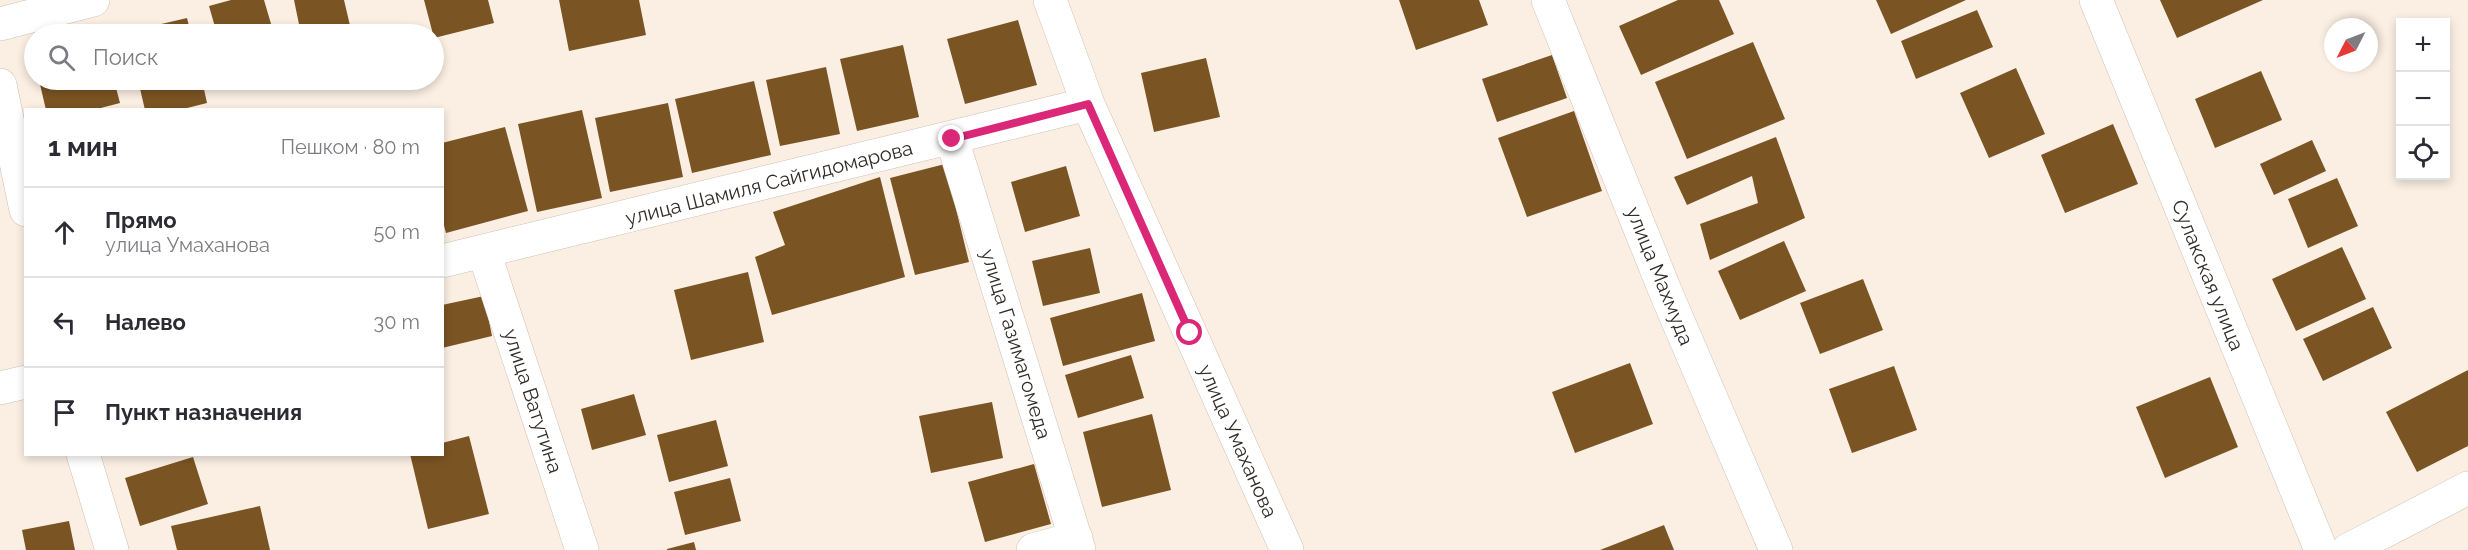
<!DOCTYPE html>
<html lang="ru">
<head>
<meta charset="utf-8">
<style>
  :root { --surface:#fff; --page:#f7f7f7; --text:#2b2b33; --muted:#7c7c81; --line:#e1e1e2 }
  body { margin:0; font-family:Raleway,sans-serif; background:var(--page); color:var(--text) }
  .controls { position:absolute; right:18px; top:18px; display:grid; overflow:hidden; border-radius:0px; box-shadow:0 3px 9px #0003 }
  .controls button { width:54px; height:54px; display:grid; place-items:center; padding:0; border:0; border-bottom:2px solid var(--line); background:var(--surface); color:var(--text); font:30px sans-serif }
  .compass { position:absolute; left:2324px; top:18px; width:54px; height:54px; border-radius:50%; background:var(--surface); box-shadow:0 3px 9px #0003; rotate:228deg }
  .stop { position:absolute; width:18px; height:18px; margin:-14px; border:4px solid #db2777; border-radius:50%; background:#fff }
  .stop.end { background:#db2777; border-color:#fff; box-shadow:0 2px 6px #0008 }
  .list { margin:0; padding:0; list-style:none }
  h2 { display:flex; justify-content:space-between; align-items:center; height:78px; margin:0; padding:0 24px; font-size:26px }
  h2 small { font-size:20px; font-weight:400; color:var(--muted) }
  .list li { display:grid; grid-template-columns:39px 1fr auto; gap:18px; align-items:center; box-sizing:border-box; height:90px; padding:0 24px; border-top:2px solid var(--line) }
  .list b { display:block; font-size:22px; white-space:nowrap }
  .list p { margin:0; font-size:20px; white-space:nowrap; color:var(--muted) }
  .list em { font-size:20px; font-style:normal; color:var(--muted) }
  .icon { flex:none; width:33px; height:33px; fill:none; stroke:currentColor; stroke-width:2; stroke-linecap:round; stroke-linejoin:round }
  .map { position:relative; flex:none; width:2468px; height:550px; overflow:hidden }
  .search { position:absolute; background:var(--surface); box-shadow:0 3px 9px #0003; left:24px; top:24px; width:420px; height:66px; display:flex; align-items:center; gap:15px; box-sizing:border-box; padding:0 21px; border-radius:33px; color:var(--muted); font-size:22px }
  .panel { position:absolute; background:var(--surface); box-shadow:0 3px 9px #0003; left:24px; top:108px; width:420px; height:348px; border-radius:0px }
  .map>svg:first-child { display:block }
  .building { fill:#7a5423 }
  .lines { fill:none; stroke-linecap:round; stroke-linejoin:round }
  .street-casing { stroke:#cdc1b5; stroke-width:34 }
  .street { stroke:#fff; stroke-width:33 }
  .route { stroke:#db2777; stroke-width:8 }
  .labels { text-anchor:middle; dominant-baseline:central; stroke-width:6; stroke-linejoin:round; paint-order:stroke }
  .street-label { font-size:20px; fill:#312c28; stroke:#fff }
</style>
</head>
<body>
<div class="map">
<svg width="2468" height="550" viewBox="0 0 2468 550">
  <rect width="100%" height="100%" fill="#fbefe3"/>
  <path class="building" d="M231,0H264L274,34H217L209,6Z
    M294,0H344L352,34H301Z
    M424,0H488L494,23L434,38Z
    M559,0H639L646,35L569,51Z
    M1399,0H1479L1488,25L1416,50Z
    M1678,0H1719L1734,34L1641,75L1619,26Z
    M1876,0H1966L1891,34Z
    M2160,0H2263L2177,38Z
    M1977,10L1993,47L1916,79L1901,41Z
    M187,18L191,34H128L127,32Z
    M1018,20L1037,85L965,104L947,39Z
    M1753,42L1785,119L1687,159L1655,82Z
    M903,45L919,117L857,131L840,59Z
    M1552,55L1567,98L1497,122L1482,79Z
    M1206,58L1220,117L1154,132L1141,73Z
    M826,67L840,134L780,146L766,80Z
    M2016,68L2045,134L1989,158L1960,93Z
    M2261,71L2282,120L2215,148L2195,99Z
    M39,80H114L120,103L93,110H46Z
    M138,80H202L207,103L179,110H145Z
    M229,80H252L231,86Z
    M754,81L771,155L692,173L675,99Z
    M668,103L683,177L610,192L595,118Z
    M582,110L602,198L537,212L518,124Z
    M1574,111L1602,191L1527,217L1498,138Z
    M2113,124L2138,184L2065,213L2041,155Z
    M505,127L528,211L446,233L442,218V143Z
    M1776,137L1805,218L1710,260L1700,224L1758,203L1752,176L1687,205L1674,177Z
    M2312,140L2326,171L2274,195L2260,164Z
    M945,164L969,262L915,275L890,178Z
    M1066,166L1080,216L1025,232L1011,182Z
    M880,177L905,277L772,315L755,257L785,245L773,212Z
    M2337,178L2358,226L2308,248L2288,199Z
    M1784,241L1806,291L1740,320L1718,271Z
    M2342,247L2366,299L2296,331L2272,279Z
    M1090,248L1100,293L1043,306L1032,261Z
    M748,272L764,342L691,360L674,290Z
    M1863,279L1883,330L1820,354L1800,303Z
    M1142,293L1155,341L1063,366L1050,318Z
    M484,296L492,336L442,348V305Z
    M2373,307L2392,348L2323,381L2303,339Z
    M1131,355L1144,398L1078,418L1065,375Z
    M1630,363L1653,424L1575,453L1552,392Z
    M1894,366L1917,430L1852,453L1829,389Z
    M2468,370V446L2417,472L2386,412Z
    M2210,377L2238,447L2165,478L2136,407Z
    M634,394L646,435L592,450L581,409Z
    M992,402L1003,458L931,473L919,416Z
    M1152,414L1171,490L1102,507L1083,432Z
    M716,420L728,466L669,482L657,435Z
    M469,436L489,514L428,529L410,454H442V443Z
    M193,457L208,504L140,526L125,478Z
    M1034,464L1051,524L985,542L968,482Z
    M730,478L741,521L685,535L674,492Z
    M260,506L270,550H177L171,526Z
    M69,521L75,550H26L22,530Z
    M1664,525L1674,550H1600Z
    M694,542L696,550H667V549Z"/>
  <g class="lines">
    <defs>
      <path id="street" d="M1050,0L1088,104L1287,550
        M1548,0L1666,293L1776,550
        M2096,0L2321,550
        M0,24L93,0
        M0,85L26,210
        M952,139L1079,550
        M484,252L582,550
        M442,261L1088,104
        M0,388L26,382
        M83,454L112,550
        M1033,550L1076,538
        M2348,550L2468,488"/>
    </defs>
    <use href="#street" class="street-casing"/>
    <use href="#street" class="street"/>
  </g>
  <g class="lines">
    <path class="route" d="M952,139L1088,104L1190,333"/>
  </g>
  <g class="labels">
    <g class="street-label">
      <text transform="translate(769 183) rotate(-14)">улица Шамиля Сайгидомарова</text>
      <text transform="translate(2208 275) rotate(68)">Сулакская улица</text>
      <text transform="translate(1660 276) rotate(68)">улица Махмуда</text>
      <text transform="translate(1016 344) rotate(73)">улица Газимагомеда</text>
      <text transform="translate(533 401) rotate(72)">улица Ватутина</text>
      <text transform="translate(1238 441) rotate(66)">улица Умаханова</text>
    </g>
  </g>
</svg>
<div class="controls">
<button>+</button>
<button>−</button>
<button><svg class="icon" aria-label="locate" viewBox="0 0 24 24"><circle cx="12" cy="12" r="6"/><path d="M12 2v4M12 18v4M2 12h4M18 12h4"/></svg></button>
</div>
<svg class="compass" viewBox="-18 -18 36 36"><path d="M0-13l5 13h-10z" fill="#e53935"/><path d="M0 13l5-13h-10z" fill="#7c7c81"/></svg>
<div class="stop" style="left:1190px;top:333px"></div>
<div class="stop end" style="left:952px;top:139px"></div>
<div class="search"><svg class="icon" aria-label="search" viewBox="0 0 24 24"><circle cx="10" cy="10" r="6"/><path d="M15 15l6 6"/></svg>Поиск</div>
<section class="panel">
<h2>1 мин<small>Пешком · 80 m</small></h2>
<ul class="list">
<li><svg class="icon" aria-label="ahead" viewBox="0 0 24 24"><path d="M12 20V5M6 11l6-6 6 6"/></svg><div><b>Прямо</b><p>улица Умаханова</p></div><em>50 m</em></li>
<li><svg class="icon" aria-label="left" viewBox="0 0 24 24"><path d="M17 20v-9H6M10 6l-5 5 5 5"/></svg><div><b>Налево</b></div><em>30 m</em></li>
<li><svg class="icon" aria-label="arrive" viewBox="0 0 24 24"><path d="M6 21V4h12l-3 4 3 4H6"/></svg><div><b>Пункт назначения</b></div></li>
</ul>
</section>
</div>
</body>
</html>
